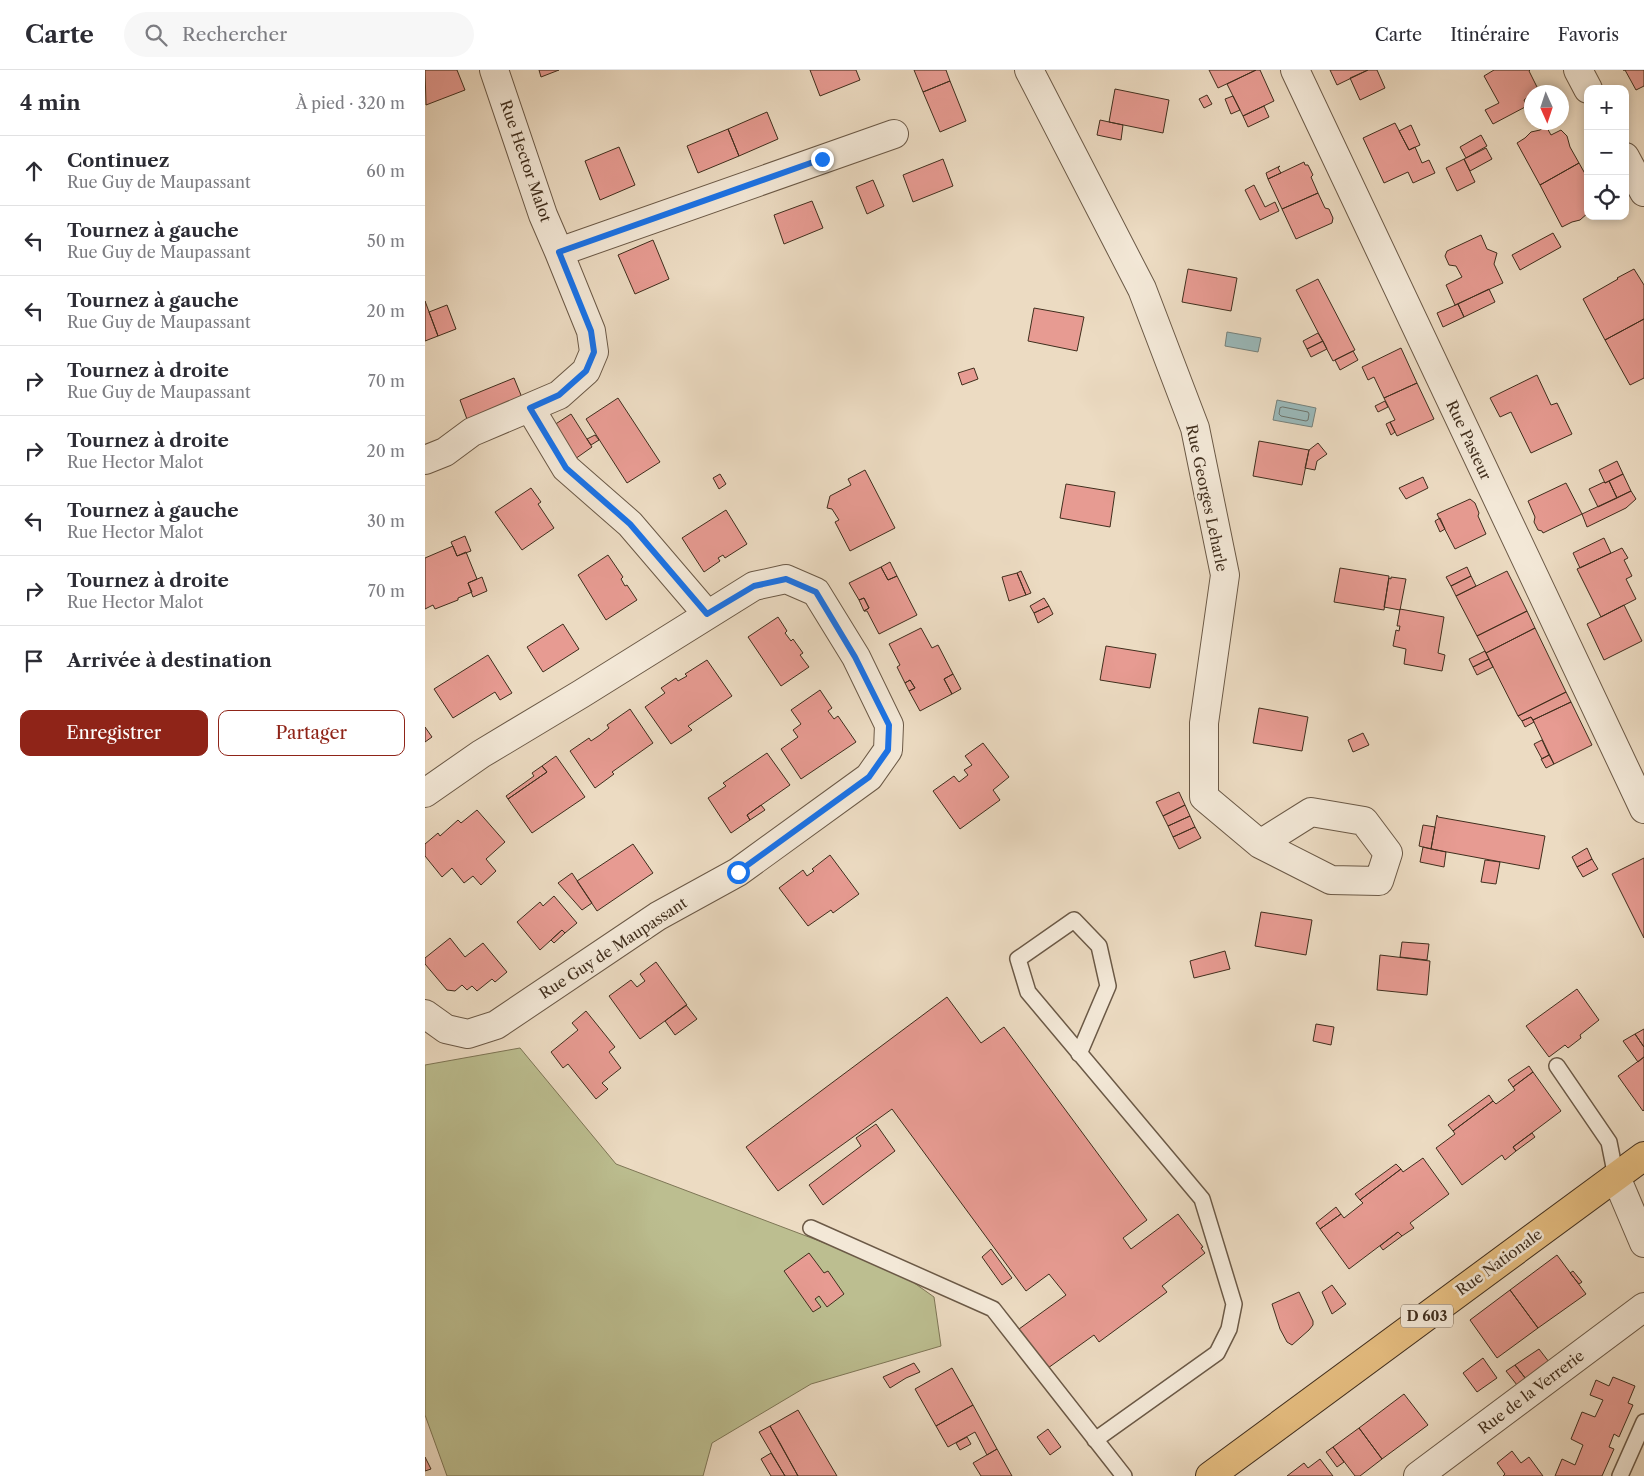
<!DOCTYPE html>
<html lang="fr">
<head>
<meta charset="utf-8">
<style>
  :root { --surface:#fff; --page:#f7f7f7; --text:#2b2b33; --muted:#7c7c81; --line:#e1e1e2; --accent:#8f2418 }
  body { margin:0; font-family:"Libre Caslon Text",serif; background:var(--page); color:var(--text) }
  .controls { position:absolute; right:15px; top:15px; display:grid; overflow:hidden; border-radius:10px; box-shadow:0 2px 8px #0003 }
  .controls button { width:45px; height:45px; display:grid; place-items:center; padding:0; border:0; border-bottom:1px solid var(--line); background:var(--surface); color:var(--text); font:25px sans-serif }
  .compass { position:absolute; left:1099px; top:15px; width:45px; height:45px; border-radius:50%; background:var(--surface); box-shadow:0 2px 8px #0003; rotate:177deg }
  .stop { position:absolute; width:15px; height:15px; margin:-11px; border:4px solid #1a73e8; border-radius:50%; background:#fff }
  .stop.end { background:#1a73e8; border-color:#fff; box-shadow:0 1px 5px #0008 }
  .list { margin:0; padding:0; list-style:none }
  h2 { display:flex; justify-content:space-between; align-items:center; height:65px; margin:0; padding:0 20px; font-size:21px }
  h2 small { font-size:16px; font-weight:400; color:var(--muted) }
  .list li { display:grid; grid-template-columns:32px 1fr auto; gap:15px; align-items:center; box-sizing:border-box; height:70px; padding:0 20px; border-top:1px solid var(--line) }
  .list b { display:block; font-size:19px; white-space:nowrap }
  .list p { margin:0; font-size:16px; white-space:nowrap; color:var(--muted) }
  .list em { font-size:16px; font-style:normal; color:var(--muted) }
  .actions { display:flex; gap:10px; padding:15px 20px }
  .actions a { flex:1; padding:11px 0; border:1px solid var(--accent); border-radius:10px; text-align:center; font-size:18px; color:var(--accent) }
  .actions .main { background:var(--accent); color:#fff }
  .icon { flex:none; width:28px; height:28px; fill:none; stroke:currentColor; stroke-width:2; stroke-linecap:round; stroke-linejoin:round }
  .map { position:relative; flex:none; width:1219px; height:1406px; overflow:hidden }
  header { display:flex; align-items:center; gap:30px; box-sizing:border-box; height:70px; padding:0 25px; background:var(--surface); border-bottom:1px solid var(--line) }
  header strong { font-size:24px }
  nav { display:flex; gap:28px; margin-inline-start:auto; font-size:18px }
  .search { width:350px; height:45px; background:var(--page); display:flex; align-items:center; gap:12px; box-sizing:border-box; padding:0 18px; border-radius:28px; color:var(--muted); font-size:19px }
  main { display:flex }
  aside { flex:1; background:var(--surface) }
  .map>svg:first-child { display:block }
  .green { fill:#bcbe90; stroke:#7e7656 }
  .water { fill:#9ab9ba; stroke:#76817b }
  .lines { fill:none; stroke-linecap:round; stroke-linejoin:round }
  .shore { stroke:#6d746c; stroke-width:1 }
  .building { fill:#e79b92; stroke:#402e1d }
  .service-casing { stroke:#6b5946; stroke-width:18 }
  .minor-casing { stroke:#6b5946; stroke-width:30 }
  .primary-casing { stroke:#402e1d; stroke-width:30 }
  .service { stroke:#f3e8d7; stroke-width:15 }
  .minor { stroke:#f3e8d7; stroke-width:28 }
  .primary { stroke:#e6be81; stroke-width:28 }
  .route { stroke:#1a73e8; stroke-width:6 }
  .labels { text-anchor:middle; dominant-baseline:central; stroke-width:5; stroke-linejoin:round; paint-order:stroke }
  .shield { fill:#f3e8d7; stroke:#766655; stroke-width:1 }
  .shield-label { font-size:14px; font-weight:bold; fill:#402e1d }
  .street-label { font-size:15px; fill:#402e1d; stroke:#f3e8d7 }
</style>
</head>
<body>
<header>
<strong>Carte</strong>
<div class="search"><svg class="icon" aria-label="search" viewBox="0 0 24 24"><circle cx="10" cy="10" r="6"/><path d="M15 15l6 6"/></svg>Rechercher</div>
<nav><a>Carte</a><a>Itinéraire</a><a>Favoris</a></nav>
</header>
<main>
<aside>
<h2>4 min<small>À pied · 320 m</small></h2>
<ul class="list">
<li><svg class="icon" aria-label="ahead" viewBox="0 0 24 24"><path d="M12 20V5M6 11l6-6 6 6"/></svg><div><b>Continuez</b><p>Rue Guy de Maupassant</p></div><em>60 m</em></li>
<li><svg class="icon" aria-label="left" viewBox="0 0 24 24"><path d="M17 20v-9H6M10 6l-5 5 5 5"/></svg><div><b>Tournez à gauche</b><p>Rue Guy de Maupassant</p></div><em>50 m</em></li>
<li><svg class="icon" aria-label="left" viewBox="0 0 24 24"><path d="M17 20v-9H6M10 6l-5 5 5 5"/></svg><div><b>Tournez à gauche</b><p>Rue Guy de Maupassant</p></div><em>20 m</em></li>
<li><svg class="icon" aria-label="right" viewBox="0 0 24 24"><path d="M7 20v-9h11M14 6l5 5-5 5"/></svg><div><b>Tournez à droite</b><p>Rue Guy de Maupassant</p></div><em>70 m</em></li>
<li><svg class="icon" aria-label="right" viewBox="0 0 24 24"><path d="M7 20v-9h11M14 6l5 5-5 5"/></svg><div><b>Tournez à droite</b><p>Rue Hector Malot</p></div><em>20 m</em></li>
<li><svg class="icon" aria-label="left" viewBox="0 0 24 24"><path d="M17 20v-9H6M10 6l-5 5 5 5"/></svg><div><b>Tournez à gauche</b><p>Rue Hector Malot</p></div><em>30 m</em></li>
<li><svg class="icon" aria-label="right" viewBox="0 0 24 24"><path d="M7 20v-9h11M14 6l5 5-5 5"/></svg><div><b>Tournez à droite</b><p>Rue Hector Malot</p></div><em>70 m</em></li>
<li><svg class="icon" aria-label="arrive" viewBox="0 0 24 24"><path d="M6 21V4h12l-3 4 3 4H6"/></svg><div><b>Arrivée à destination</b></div></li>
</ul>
<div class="actions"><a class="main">Enregistrer</a><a>Partager</a></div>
</aside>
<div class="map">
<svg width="1219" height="1406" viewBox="0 0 1219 1406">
  <rect width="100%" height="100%" fill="#ecdbc2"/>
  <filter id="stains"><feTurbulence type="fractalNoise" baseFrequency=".004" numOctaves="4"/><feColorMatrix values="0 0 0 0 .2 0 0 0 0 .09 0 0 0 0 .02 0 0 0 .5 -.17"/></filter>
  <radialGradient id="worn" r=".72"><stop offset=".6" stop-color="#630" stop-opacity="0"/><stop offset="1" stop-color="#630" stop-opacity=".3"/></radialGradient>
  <path class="green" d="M95,978L191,1094L471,1200L509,1227L516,1276L386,1314L287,1373L278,1406H22L0,1345V995Z"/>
  <path class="water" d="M802,262L836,268L833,282L800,276Z
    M852,330L891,338L887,357L848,350Z"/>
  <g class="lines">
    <path class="shore" d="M858,337L883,342L884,344L883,350L881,351L856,346L854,344L855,338Z"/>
  </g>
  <path class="building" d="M0,0H32L40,20L1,35Z
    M114,0H134L116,7Z
    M385,0H431L435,10L395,26Z
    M489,0H521L525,11L498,22Z
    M784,0H831L793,18Z
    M831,0H835L849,31L818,46L802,14Z
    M905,0H943L912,15Z
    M943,0H952L960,18L935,30L925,8Z
    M1069,0H1105L1104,1L1114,21L1106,22V25L1099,30L1102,36L1068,54L1060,40L1074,33L1059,6Z
    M1198,0H1219V16L1211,20L1200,0Z
    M525,11L541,51L515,62L498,22Z
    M690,19L744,30L738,63L684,52Z
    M782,25L787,34L779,38L774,29Z
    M808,26L815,40L806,44L800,29Z
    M839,36L844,47L823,57L818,46Z
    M342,42L353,69L314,86L303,59Z
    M675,50L698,55L696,70L672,65Z
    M970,53L984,80L990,77L997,93L1004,90L1010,103L988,113L983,102L959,113L938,68Z
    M986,55L995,75L984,80L974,61Z
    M1121,56L1126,65L1136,60L1142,66L1145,77L1154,93L1115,115L1092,73L1100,68L1106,62L1115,60Z
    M303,59L314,86L273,103L262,76Z
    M1056,65L1062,76L1041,88L1035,77Z
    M194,77L210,115L175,130L160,91Z
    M1061,78L1067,89L1045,101L1039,89Z
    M518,89L528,116L488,132L478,105Z
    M1039,89L1050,112L1032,121L1021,98Z
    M879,92L880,95H883L888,105L886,107L893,123L857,139L843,109Z
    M1154,93L1163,109V143L1155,150L1147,152L1137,157L1115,115Z
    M855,96L853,98L856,103L843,109L841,103Z
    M448,110L459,136L442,144L431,117Z
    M829,115L840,137L850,132L854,141L835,150L820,120Z
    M893,123L900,138L904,139L908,148L907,153L871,169L857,139Z
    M387,131L398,158L359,174L349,145Z
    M1128,163L1136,177L1095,200L1087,185Z
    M1056,165L1062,179L1072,183L1069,194L1078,213L1030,235L1021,215L1037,207L1031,196L1024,195L1020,186L1022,181Z
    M228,170L244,209L210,224L193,185Z
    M763,199L812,208L806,241L757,232Z
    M1209,199L1219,215V249L1180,270L1158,229L1193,209L1192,208Z
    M893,209L930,280L908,291L871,220Z
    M1064,219L1070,232L1039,247L1033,234Z
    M0,231L13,266L0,271Z
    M1033,234L1039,247L1018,257L1012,243Z
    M22,235L31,259L13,266L4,242Z
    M609,238L659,247L652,281L603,271Z
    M1219,249V308L1205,315L1180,270Z
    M893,263L898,271L882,279L878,271Z
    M898,271L902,279L886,287L882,279Z
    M976,278L992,313L959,328L949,307L943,310L937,297Z
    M928,281L933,290L915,300L910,290Z
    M549,298L553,309L537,315L533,303Z
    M1112,305L1126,335L1132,333L1147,364L1106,383L1086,342L1075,347L1065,328Z
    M89,308L98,330L43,352L35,330Z
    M992,313L1009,349L972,366L965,352L970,350L959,328Z
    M193,328L235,392L202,413L161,349Z
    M960,331L963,337L953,342L950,336Z
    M146,344L167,377L150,389L126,357Z
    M965,352L970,362L966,365L961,354Z
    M170,365L174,370L166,375L162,369Z
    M834,371L884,380L877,415L828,406Z
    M893,373L902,384L892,391L890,400L880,398L884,380Z
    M1192,391L1198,404L1180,413L1174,400Z
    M440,400L470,458L425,481L410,452L414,450L407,439L402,438L405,426L426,415L423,409Z
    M295,404L301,414L294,419L288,408Z
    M1198,404L1206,421L1192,428L1184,411Z
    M998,407L1003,418L981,429L974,418Z
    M1184,411L1192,428L1173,437L1164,419L1179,412L1180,413Z
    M1141,413L1157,444L1118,463L1117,461L1113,460L1109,452L1110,447L1103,431Z
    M641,414L690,422L685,457L635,448Z
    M106,418L116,432L113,434L129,458L97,480L70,442Z
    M1206,421L1211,429L1201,438L1162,457L1157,444Z
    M1045,429L1050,433L1054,443L1053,446L1061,464L1030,479L1012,444Z
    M301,440L322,474L300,488L298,485L293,488L295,491L279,502L257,468Z
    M1015,448L1020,459L1015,462L1010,451Z
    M40,466L46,481L32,486L26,472Z
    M1179,468L1186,483L1155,498L1148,483Z
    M28,476L32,486L41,482L52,509L43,513L47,522L33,528V530L10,539L8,535L0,539V488Z
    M1197,478L1203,488L1199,490L1207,506L1201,509L1211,529L1176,547L1152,499Z
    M183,485L198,507L196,509L200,516L202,515L212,530L181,550L153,505Z
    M465,492L472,506L463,510L456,497Z
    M456,497L463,510L472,506L492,545L454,564L442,541H439L444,538L439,528L434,530L424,513Z
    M1042,497L1046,506L1026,516L1021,507Z
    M915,498L964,506L959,540L909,532Z
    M596,501L606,523L601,525L592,503Z
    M1082,501L1102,541L1052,566L1031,526Z
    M592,503L601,525L584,531L577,507Z
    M1046,506L1051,516L1031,526L1026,516Z
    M57,507L62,521L48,527L43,513Z
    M966,507L981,509L975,540L959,537L964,508L966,509Z
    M439,528L444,538L439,541L434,530Z
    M619,528L624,536L609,543L605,536Z
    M1199,535L1217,571L1179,590L1162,554Z
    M624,536L628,544L613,553L609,543Z
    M975,539L1019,547L1013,583L1020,585L1017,601L979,594L981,579L968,576L971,560L974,561L975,556H972Z
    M1102,541L1110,558L1061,583L1052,566Z
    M353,547L362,561L360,563L366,571L368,569L378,583L375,585L384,597L356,616L323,567Z
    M138,554L154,579L118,602L102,577Z
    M496,558L507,578L513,575L528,604L519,609L527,624L495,641L484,621L490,618L485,610L480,613L472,597L475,595L464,574Z
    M1110,558L1141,622L1093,646L1061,583Z
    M681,576L731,584L725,618L675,610Z
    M1060,581L1064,589L1048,597L1044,589Z
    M63,585L87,623L75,630L70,622L28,648L9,619Z
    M1064,589L1068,597L1052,605L1048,597Z
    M282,590L307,626L263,656L267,660L246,674L220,637L240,623L236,618L251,608L253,611L262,606L260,604Z
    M528,604L536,619L527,624L519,609Z
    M485,610L490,618L484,621L480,613Z
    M395,620L407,638L403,641L409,649L413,646L431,672L376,709L356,679L373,667L368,660L376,654L366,640Z
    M1141,622L1146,632L1108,650L1106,647L1097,651L1093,646Z
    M1146,632L1167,675L1129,694L1108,650Z
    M834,638L883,647L877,681L828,673Z
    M205,639L228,673L187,702L189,704L170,718L145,681L164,668L166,671L175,665L184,658L182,655Z
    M1106,647L1109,652L1100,657L1097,651Z
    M0,657L7,667L0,672Z
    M938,663L944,675L928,682L923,670Z
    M1117,670L1124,685L1117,689L1109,674Z
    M558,673L584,707L568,720L575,730L535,759L508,721L529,706L534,712L543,705L539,700L547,695L540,686Z
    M342,683L365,715L322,745L325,750L306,763L283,728L301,716L298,713Z
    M1124,685L1129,694L1121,698L1116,689Z
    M131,686L160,727L107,763L83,729L122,702L117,696Z
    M117,696L122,702L83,729L81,726L109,706L107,703Z
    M754,722L760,735L738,746L731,732Z
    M336,735L340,740L325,750L322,745Z
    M760,735L765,746L743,756L738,746Z
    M52,740L80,772L61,789L71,801L56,815L48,806L39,813L27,798L17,807L0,786V774L13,763L15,766L33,750L36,753Z
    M1012,745L1013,747L1120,766L1114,799L1006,779Z
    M765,746L770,757L748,767L743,756Z
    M998,755L1010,757L1006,779L994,776Z
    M770,757L776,768L754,779L748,767Z
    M208,774L228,803L172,841L152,811Z
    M998,777L1021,782L1019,797L995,792Z
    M1162,778L1167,789L1152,797L1147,787Z
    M405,785L434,824L408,843L406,840L383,856L354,818L378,800L382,806L389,801L387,799Z
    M1219,788V868L1187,804Z
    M1167,789L1173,799L1158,807L1152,797Z
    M1060,790L1075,792L1071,814L1056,812Z
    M147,803L167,833L157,840L133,813Z
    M129,826L152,853L140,863L137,860L115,880L92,852L115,832L118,836Z
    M836,842L887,850L881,885L830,876Z
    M137,860L140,863L129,873L126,870Z
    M25,868L40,887L58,873L82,902L70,912L67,909L52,921L47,916L42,920L37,915L30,921L22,920L0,894V888Z
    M977,872L1004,874L1002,890L975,887Z
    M800,881L805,899L769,908L765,891Z
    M955,885L1005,891L1002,925L952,920Z
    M231,892L262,935L215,969L184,926L206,910L212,917L220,911L215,904Z
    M1152,919L1174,950L1155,965L1156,968L1143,978L1140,975L1124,987L1101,956Z
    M522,927L556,973L579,957L722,1150L698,1168L706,1179L753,1144L778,1177L776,1178L780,1183L737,1216L742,1222L674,1272L669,1265L623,1298L594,1259L641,1225L624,1204L601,1221L467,1039L353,1121L321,1077Z
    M261,935L272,949L250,965L240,951Z
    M161,941L190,977L184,982L196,998L177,1013L183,1019L171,1029L143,994L138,998L126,982L153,960L147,953Z
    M891,954L909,957L906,975L888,971Z
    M1219,959V977L1210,964Z
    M1210,964L1219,977V987L1213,992L1198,971Z
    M1219,987V1040L1218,1041L1193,1006Z
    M1104,996L1108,1002L1088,1017L1083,1010Z
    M1108,1002L1136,1041L1088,1077L1091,1081L1080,1090L1077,1085L1037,1115L1011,1078L1030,1064L1028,1061L1068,1031L1071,1034L1090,1020L1088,1017Z
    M1064,1025L1068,1031L1028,1061L1023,1055Z
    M451,1054L470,1081L398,1135L384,1115L436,1076L431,1068Z
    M1107,1063L1110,1067L1091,1081L1088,1077Z
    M998,1088L1024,1124L985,1153L989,1158L977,1166L973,1162L924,1199L895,1159L916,1144L919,1148L938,1133L935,1130L976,1099L978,1102Z
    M971,1094L976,1099L935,1130L930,1124Z
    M911,1137L916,1144L895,1159L891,1153Z
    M973,1162L977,1166L958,1180L955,1176Z
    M566,1179L587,1208L577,1215L557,1187Z
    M384,1183L399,1203L403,1201L419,1224L402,1237L394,1226L390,1229L396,1237L388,1242L359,1201Z
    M1132,1185L1161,1224L1113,1258L1085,1220Z
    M1148,1201L1157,1212L1154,1214L1145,1203Z
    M907,1215L921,1234L907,1244L897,1222Z
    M1085,1220L1113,1258L1072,1288L1045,1250Z
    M874,1222L888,1251V1255L884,1260L867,1275L862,1272L855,1259L847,1234Z
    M1114,1279L1124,1292L1101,1309L1090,1295Z
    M1058,1288L1072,1308L1052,1322L1038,1303Z
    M489,1293L495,1302L481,1308L465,1318L458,1307Z
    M1090,1295L1101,1309L1092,1315L1081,1301Z
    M527,1298L548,1335L511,1356L490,1319Z
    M1188,1307L1210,1316L1203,1333L1208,1335L1194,1367L1189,1364L1184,1377L1189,1379L1177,1406H1130L1137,1389L1150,1395L1158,1375L1146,1369L1157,1342L1170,1347L1178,1330L1165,1325L1171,1310L1184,1316Z
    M979,1324L1003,1355L957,1389L934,1358Z
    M548,1335L572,1379L562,1385L550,1362L523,1377L511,1356Z
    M373,1340L383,1357L412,1406H373L345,1356Z
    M345,1356L355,1373L373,1406H360L334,1362Z
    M934,1358L957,1389L935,1406H930L908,1377Z
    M623,1359L636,1377L625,1385L612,1367Z
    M542,1367L546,1374L535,1380L531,1373Z
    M908,1377L919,1392L912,1397L901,1382Z
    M572,1379L587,1406H556L548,1393Z
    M1087,1381L1096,1393L1104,1387L1118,1406H1078L1080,1404L1072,1393Z
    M346,1383L360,1406H346L336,1389Z
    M0,1387L6,1399L0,1401Z
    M895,1389L908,1406H862L879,1393L883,1398Z"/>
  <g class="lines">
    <defs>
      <path id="service" d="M654,984L683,916L674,876L649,850L593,889L603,922L777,1129L809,1234L804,1259L792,1283L670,1370
        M1132,996L1184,1072L1191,1107
        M386,1158L568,1239L699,1406
        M1195,1406L1219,1352"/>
      <path id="minor" d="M69,0L118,145L134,182L469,64
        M604,0L717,219L770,358L800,505L779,653V727L835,774L906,810L954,811L963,783L939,751L886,742L835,774
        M870,0L1219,739
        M1153,0L1163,19
        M1200,87L1219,122
        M105,338L141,398L205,454L282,544
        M0,390L20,382L47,362L134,325L161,301L169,282L166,261L134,182
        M0,723L56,684L156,624L329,516L361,509L391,522L431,587L464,655L463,680L444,707L313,802L233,846L71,955L43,964L21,959L0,944
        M1191,1107L1219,1173
        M993,1406L1219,1237"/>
      <path id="primary" d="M785,1406L1219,1086"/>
    </defs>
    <use href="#service" class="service-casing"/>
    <use href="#minor" class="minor-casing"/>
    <use href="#primary" class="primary-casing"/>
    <use href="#service" class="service"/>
    <use href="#minor" class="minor"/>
    <use href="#primary" class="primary"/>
  </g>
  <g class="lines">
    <path class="route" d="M313,802L444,707L463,680L464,655L430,587L391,522L361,509L329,516L282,544L205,454L141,398L105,338L134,325L161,301L169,282L166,261L134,182L397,89"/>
  </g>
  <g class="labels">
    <rect class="shield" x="976" y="1234.5" width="52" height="23" rx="4"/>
    <g class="shield-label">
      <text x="1002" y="1246">D 603</text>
    </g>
    <g class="street-label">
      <text transform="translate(101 91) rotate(71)">Rue Hector Malot</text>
      <text transform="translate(1044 370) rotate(65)">Rue Pasteur</text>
      <text transform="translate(782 428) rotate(78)">Rue Georges Leharle</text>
      <text transform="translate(188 878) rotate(-33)">Rue Guy de Maupassant</text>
      <text transform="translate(1074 1192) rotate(-36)">Rue Nationale</text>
      <text transform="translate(1106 1322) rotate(-37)">Rue de la Verrerie</text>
    </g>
  </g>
  <rect width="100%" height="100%" filter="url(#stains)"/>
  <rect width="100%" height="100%" fill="url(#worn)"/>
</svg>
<div class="controls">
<button>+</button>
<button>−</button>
<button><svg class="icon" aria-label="locate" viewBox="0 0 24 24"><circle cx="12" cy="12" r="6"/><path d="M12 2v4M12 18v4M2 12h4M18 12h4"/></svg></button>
</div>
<svg class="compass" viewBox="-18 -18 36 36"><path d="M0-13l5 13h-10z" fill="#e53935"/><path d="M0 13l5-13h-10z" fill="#7c7c81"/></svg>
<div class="stop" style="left:313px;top:802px"></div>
<div class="stop end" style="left:397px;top:89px"></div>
</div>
</main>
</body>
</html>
